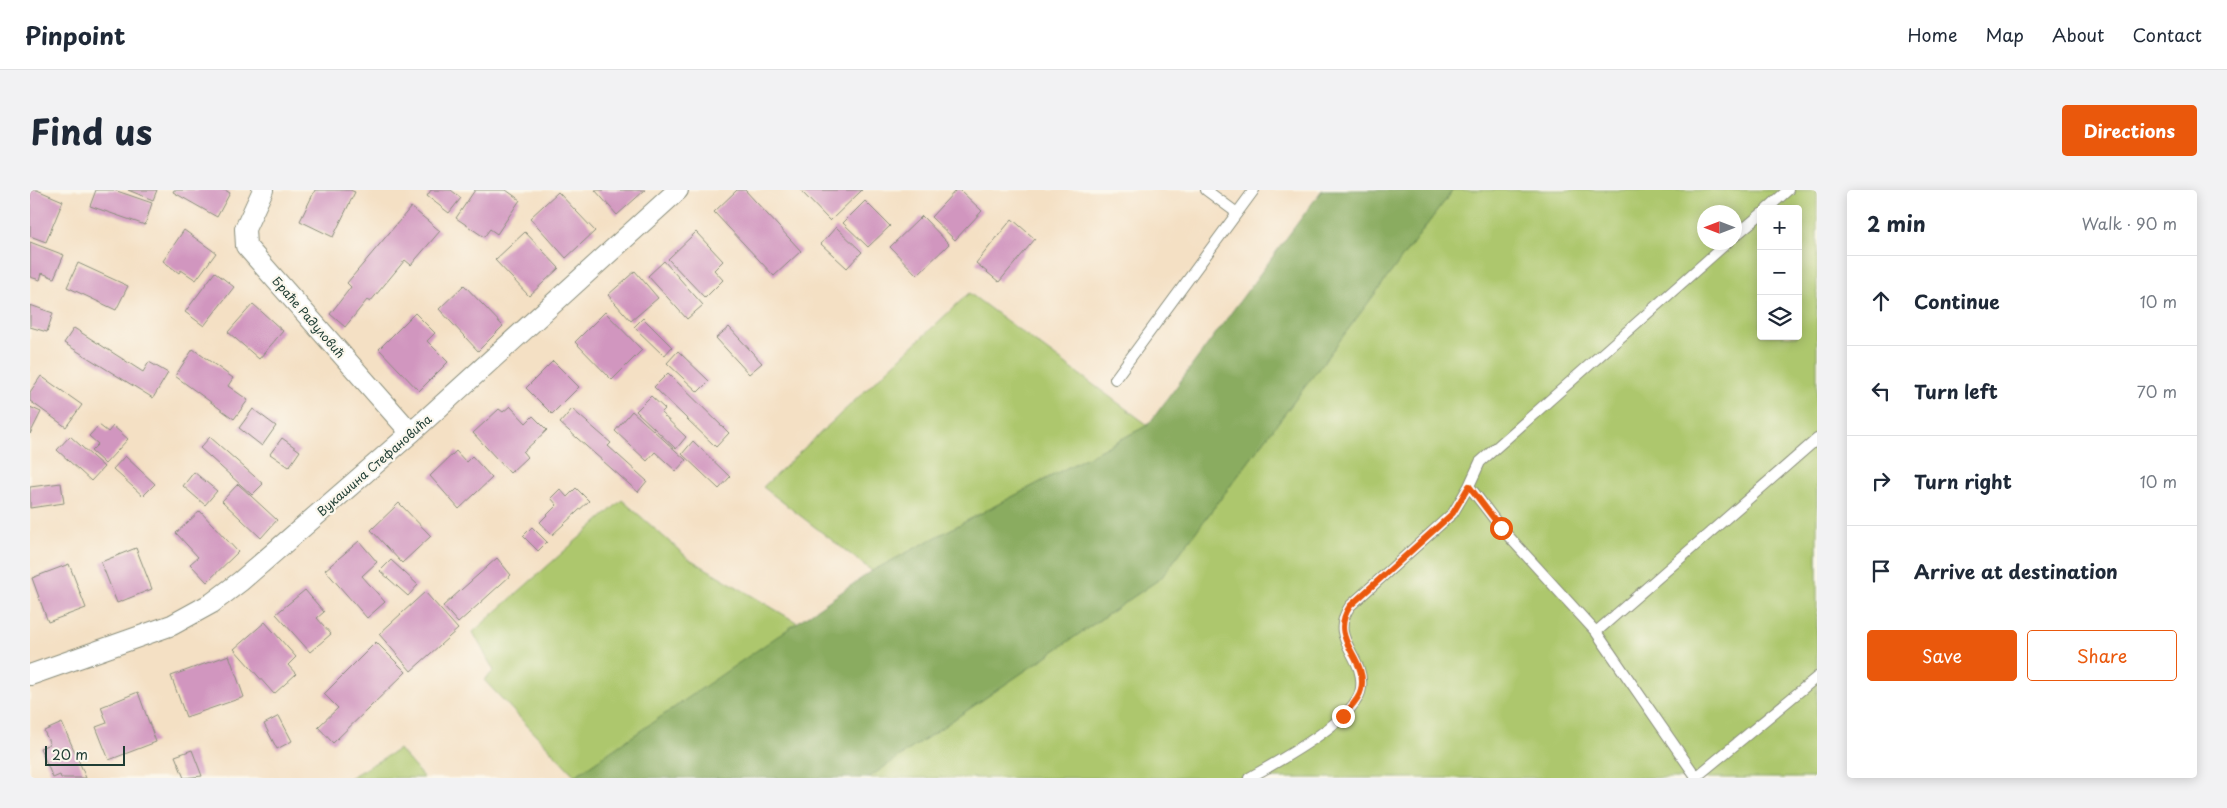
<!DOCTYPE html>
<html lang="en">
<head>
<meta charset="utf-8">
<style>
  :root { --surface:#fff; --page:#f2f2f3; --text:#1f2937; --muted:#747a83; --line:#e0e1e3; --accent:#ea580c }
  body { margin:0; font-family:"Playpen Sans",sans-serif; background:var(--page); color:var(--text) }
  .controls { position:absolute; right:15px; top:15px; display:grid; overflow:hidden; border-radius:5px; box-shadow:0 2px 12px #0003 }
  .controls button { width:45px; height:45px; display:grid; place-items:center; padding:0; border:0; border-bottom:1px solid var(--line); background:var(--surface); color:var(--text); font:25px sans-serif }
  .compass { position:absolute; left:1667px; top:15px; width:45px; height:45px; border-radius:50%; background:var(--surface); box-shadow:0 2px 12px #0003; rotate:270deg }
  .scale { position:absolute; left:15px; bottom:12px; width:80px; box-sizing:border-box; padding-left:5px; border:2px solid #1f3d34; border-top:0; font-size:14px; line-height:18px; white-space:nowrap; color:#1f3d34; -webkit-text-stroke:4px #fbf7ec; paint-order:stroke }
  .stop { position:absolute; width:15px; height:15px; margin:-11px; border:4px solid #ea580c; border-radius:50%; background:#fff }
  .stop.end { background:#ea580c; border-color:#fff; box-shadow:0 1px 5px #0008 }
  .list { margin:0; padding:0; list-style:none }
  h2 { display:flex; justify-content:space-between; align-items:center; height:65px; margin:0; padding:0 20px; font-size:21px }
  h2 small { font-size:16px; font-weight:400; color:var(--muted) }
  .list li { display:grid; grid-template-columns:32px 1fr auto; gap:15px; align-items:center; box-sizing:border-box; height:90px; padding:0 20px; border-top:1px solid var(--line) }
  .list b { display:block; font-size:19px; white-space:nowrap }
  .list em { font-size:16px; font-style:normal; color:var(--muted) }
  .actions { display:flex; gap:10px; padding:15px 20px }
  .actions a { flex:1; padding:11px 0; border:1px solid var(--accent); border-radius:5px; text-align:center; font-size:18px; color:var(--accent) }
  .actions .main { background:var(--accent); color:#fff }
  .icon { flex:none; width:28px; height:28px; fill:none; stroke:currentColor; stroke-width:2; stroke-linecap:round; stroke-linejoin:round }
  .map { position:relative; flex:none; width:1787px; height:588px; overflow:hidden; border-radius:5px }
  header { display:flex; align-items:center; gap:30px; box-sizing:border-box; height:70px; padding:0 25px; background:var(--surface); border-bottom:1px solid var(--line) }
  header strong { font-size:24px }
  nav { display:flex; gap:28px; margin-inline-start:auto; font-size:18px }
  .intro { display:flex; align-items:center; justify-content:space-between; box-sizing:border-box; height:120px; padding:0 30px }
  h1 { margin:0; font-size:35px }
  .button { padding:12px 22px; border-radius:5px; background:var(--accent); color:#fff; font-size:18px; font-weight:700 }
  main { display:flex; gap:30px; padding:0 30px }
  aside { flex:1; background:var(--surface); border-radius:5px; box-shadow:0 2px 12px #0003 }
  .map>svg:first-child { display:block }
  .green { fill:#adc76d; stroke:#668250; fill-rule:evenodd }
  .forest { fill:#8aac60; stroke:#54744a }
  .building { fill:#d196bf }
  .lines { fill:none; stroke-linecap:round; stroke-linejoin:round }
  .service-casing { stroke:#8a8e7c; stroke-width:12 }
  .minor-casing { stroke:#8a8e7c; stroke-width:22 }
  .service { stroke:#fff; stroke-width:10 }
  .minor { stroke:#fff; stroke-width:20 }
  .route { stroke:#ea580c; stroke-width:6 }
  .labels { text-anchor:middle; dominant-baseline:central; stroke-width:4.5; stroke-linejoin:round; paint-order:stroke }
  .street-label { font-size:12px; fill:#1f3d34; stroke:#fbf7ec }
</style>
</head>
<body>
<header>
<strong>Pinpoint</strong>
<nav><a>Home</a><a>Map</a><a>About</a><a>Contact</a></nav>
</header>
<div class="intro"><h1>Find us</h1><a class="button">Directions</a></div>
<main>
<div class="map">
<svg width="1787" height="588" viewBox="0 0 1787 588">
  <rect width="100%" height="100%" fill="#fbf7ec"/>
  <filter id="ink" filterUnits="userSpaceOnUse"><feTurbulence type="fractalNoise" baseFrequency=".02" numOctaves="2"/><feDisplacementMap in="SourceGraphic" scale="10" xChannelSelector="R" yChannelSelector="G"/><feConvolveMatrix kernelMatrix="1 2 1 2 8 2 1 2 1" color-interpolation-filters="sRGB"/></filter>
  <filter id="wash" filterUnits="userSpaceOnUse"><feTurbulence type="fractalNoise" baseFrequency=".0096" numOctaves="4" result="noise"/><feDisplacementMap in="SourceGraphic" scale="20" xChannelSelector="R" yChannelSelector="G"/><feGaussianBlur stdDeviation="1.12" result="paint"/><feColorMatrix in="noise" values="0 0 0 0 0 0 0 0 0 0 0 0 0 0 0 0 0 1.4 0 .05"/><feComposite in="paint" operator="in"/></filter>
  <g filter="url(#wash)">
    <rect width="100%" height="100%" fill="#f4e0c4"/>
    <path class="green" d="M1423,0H1787V588H838L1131,388ZM1731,19H1768V146H1731ZM1674,22H1704V52H1674Z
      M939,103L1118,235L842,381L733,297Z
      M592,310L658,368L768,433L545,586L454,490L464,481L443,442Z
      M369,559L394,588H319Z"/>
    <path class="forest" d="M1292,0H1423L1131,388L838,588H542L842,381L1118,235Z"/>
    <g id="blocks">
      <path class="building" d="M0,0H7L33,11L16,52L0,46Z
        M66,0H84L122,13L115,35L60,16Z
        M98,0H127L123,10Z
        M144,0H195L200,3L187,27L143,2Z
        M285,0H320L325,2L303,47L270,31Z
        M401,0H421L431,8L419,23L397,6Z
        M445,0H476L490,10L467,44L460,39L454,47L426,28Z
        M565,0H615L587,25Z
        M707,0H715L771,61L744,86L684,22Z
        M770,0H832L800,31Z
        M926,0H930L952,21L925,50L901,27Z
        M528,2L565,41L536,68L500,28Z
        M835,11L860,36L838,57L813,33Z
        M381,17L410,41L381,75L375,70L340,112L337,110L315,137L300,124L321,97L317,93Z
        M892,26L919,54L887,85L860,57Z
        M982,29L1005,49L969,92L946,73Z
        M806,37L832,62L817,78L791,54Z
        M154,40L186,63L166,90L151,80L149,83L133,71Z
        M495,42L529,78L499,106L465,70Z
        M666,42L693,71L684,80L693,90L675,108L638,69Z
        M0,52L34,65L24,88L12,83L10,90L0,87Z
        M634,71L673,115L657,129L618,86Z
        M48,73L98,96L86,120L37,97Z
        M605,81L628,108L601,131L578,105Z
        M185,82L204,97L174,136L155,122Z
        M434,95L473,136L448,161L409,119Z
        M223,114L253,141L229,169L198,142Z
        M0,115L23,123L17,142L0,137Z
        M575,122L612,160L582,190L545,152Z
        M385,123L405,143L397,151L418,172L389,201L349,159Z
        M613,128L642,157L634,166L604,137Z
        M699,137L732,173L719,184L686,148Z
        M44,138L113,182L119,172L138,183L123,208L34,153Z
        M163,159L203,188L198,196L218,210L204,229L145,186Z
        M648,161L679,191L668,202L637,173Z
        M523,171L549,197L522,224L496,198Z
        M638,183L699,243L686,257L624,197Z
        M11,186L52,215L36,237L0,211V202Z
        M621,206L635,219L631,223L656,247L646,259L606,221Z
        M480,216L496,233L503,226L517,240L493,262L497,267L480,283L443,243L469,219L473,222Z
        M0,217L11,222L0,244Z
        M223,219L246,236L232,256L209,238Z
        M542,219L581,253L578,256L617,291L608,302L530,233Z
        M602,221L656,270L646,281L625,262L617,271L585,241Z
        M69,235L78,242L83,236L98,249L75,274L61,261L68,254L59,246Z
        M40,246L74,277L61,291L27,260Z
        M180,247L233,294L222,305L170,258Z
        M252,248L270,261L259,277L240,264Z
        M663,251L700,287L689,299L652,264Z
        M426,261L436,272L442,266L462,288L429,319L400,286Z
        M95,266L125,294L113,306L83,279Z
        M164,282L187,301L175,315L153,296Z
        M31,293L34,313L0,318V297Z
        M208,294L247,330L231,348L192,311Z
        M546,298L559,311L522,345L510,332L527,315L521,308L530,299L537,307Z
        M369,313L401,346L372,373L341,340Z
        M170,321L208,362L177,392L160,374L168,367L146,343Z
        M502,337L517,352L508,361L493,346Z
        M329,351L347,372L332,386L355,412L337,428L295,380Z
        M106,358L122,399L87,413L71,372Z
        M467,368L481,385L428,433L413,416Z
        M361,370L388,395L378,406L350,381Z
        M39,374L56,418L18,432L2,388Z
        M275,400L294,422L287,428L301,444L280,462L246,424Z
        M395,402L428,439L381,481L349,444Z
        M235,432L266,467L258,475L266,484L244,504L204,459Z
        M346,452L376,482L303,553L288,537L308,518L294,504Z
        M199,465L214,507L156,527L141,486Z
        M108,502L126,552L79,570L66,537L77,533L71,517Z
        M249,526L262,551L247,559L234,534Z
        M32,533L51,576L56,588H31L30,585L23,588L10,558L20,554L14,541Z
        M162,560L172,586L154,588L145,566Z"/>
    </g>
  </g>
  <g filter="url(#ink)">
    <use href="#blocks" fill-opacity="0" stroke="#8a8e7c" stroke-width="1"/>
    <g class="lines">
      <defs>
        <path id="service" d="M1176,0L1207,23
          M1737,19L1758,0
          M1704,47L1731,24
          M1085,189L1224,0
          M1439,296L1471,338L1566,442L1667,588
          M1566,442L1787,249
          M1219,588C1245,573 1328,529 1331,498C1335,464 1297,450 1320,416L1423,323L1439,296L1450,272L1698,52
          M1665,588L1787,487"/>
        <path id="minor" d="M233,0L215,39L216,56L381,243
          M0,485L142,435L182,413L211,391L381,243L648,0"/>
      </defs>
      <use href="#service" class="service-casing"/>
      <use href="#minor" class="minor-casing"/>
      <use href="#service" class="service"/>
      <use href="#minor" class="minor"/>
    </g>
  </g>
  <g class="lines" filter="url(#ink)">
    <path class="route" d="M1313,526C1319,518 1329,510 1331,500C1339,467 1297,451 1320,416L1423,323L1439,296L1471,338"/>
  </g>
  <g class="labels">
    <g class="street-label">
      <text transform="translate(279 127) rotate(49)">Браће Радуловић</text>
      <text transform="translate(344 275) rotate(-41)">Вукашина Стефановића</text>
    </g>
  </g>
</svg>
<div class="controls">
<button>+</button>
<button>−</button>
<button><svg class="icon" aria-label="layers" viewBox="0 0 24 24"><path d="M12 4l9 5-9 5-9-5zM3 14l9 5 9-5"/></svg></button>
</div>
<svg class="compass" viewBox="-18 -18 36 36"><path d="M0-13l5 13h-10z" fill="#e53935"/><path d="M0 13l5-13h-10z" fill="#747a83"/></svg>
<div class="scale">20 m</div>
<div class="stop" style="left:1471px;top:338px"></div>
<div class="stop end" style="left:1313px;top:526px"></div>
</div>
<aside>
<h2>2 min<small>Walk · 90 m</small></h2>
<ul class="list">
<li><svg class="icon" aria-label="ahead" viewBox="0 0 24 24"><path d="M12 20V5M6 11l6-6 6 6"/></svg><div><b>Continue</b></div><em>10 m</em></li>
<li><svg class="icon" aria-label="left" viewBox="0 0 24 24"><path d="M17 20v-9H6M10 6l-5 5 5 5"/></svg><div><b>Turn left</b></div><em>70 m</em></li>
<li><svg class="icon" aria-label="right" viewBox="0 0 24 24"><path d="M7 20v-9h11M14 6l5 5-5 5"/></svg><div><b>Turn right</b></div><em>10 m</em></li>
<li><svg class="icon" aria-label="arrive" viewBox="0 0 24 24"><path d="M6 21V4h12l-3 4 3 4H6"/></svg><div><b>Arrive at destination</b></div></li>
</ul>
<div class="actions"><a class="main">Save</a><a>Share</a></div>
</aside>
</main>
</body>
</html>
